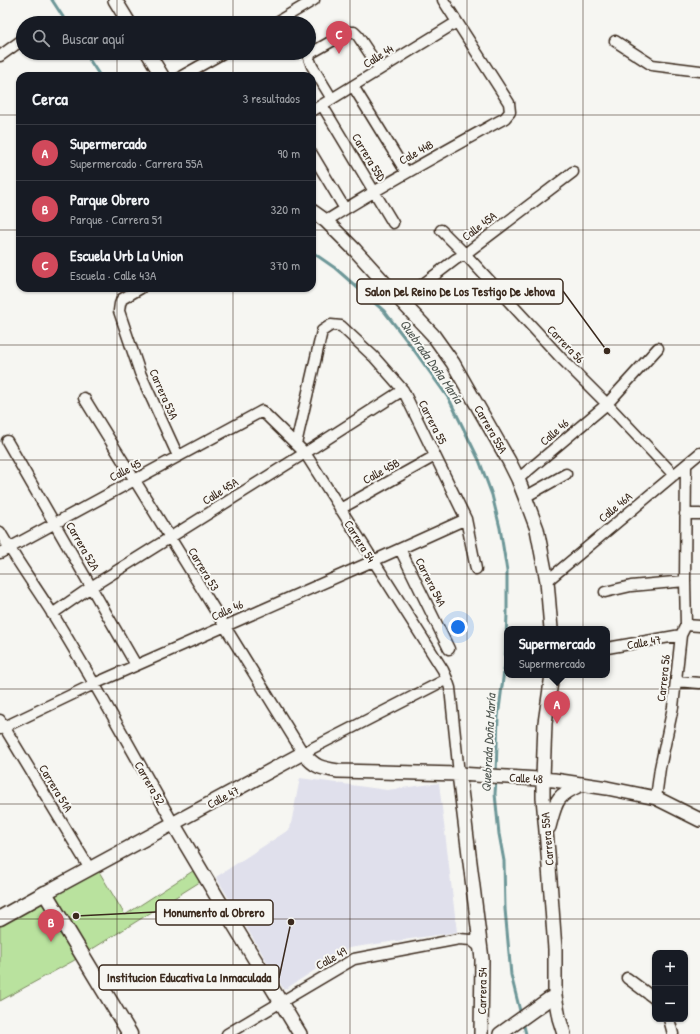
<!DOCTYPE html>
<html lang="es">
<head>
<meta charset="utf-8">
<style>
  :root { --surface:#171b24; --page:#20242c; --text:#f1f3f6; --muted:#9ea1a6; --line:#363941; --accent:#d1495b }
  body { margin:0; font-family:"Patrick Hand",sans-serif; background:var(--page); color:var(--text) }
  .controls { position:absolute; right:12px; bottom:12px; display:grid; overflow:hidden; border-radius:8px; box-shadow:0 1px 3px #0004 }
  .controls button { width:36px; height:36px; display:grid; place-items:center; padding:0; border:0; border-bottom:1px solid var(--line); background:var(--surface); color:var(--text); font:20px sans-serif }
  .you { position:absolute; left:458px; top:627px; width:14px; height:14px; margin:-10px; border:3px solid #fff; border-radius:50%; background:#1a73e8; box-shadow:0 0 0 6px #1a73e833 }
  .badge { display:grid; place-items:center; width:26px; height:26px; border-radius:50%; background:var(--accent); color:#fff; font-size:13px; font-weight:700 }
  .pin { position:absolute; translate:-50% -33px; filter:drop-shadow(0 1px 2px #0008) }
  .pin::after { content:''; position:absolute; top:21px; width:14px; height:12px; background:inherit; clip-path:polygon(0 0,100% 0,50% 100%) }
  .popup { position:absolute; left:504px; top:626px; width:106px; height:52px; box-sizing:border-box; display:grid; place-content:center; border-radius:8px; background:var(--surface); filter:drop-shadow(0 1px 3px #0005); font-size:13px; white-space:nowrap; color:var(--muted) }
  .popup b { font-size:15px; color:var(--text) }
  .popup::after { content:''; position:absolute; left:50%; top:100%; margin-left:-8px; border:8px solid transparent; border-top-color:var(--surface) }
  .list { margin:0; padding:0; list-style:none }
  h2 { display:flex; justify-content:space-between; align-items:center; height:52px; margin:0; padding:0 16px; font-size:17px }
  h2 small { font-size:13px; font-weight:400; color:var(--muted) }
  .list li { display:grid; grid-template-columns:26px 1fr auto; gap:12px; align-items:center; box-sizing:border-box; height:56px; padding:0 16px; border-top:1px solid var(--line) }
  .list b { display:block; font-size:15px; white-space:nowrap }
  .list p { margin:0; font-size:13px; white-space:nowrap; color:var(--muted) }
  .list em { font-size:13px; font-style:normal; color:var(--muted) }
  .icon { flex:none; width:22px; height:22px; fill:none; stroke:currentColor; stroke-width:2; stroke-linecap:round; stroke-linejoin:round }
  .map { position:relative; flex:none; width:700px; height:1034px; overflow:hidden }
  .search { position:absolute; background:var(--surface); box-shadow:0 1px 3px #0004; left:16px; top:16px; width:300px; height:44px; display:flex; align-items:center; gap:10px; box-sizing:border-box; padding:0 14px; border-radius:22px; color:var(--muted); font-size:15px }
  .panel { position:absolute; background:var(--surface); box-shadow:0 1px 3px #0004; left:16px; top:72px; width:300px; height:220px; border-radius:12px }
  .map>svg:first-child { display:block }
  .built { fill:#e0e0ec }
  .green { fill:#b9e29e; stroke:#7a865e }
  .lines { fill:none; stroke-linecap:round; stroke-linejoin:round }
  .stream { stroke:#6d9798; stroke-width:3 }
  .minor-casing { stroke:#3b2a1e; stroke-width:13 }
  .tertiary-casing { stroke:#3b2a1e; stroke-width:16 }
  .secondary-casing { stroke:#3b2a1e; stroke-width:17 }
  .minor { stroke:#f6f6f2; stroke-width:10 }
  .tertiary { stroke:#f6f6f2; stroke-width:13 }
  .secondary { stroke:#f6f6f2; stroke-width:14 }
  .grid { fill:none; stroke:#3b2a1e; stroke-width:1; stroke-opacity:0.55 }
  .labels { text-anchor:middle; dominant-baseline:central; stroke-width:4; stroke-linejoin:round; paint-order:stroke }
  .street-label { font-size:12px; fill:#3b2a1e; stroke:#f6f6f2 }
  .water-label { font-size:13px; font-style:italic; fill:#505751; stroke:#f6f6f2 }
  .leader { fill:none; stroke:#3b2a1e; stroke-width:1.5 }
  .callout-dot { fill:#3b2a1e; stroke:#f6f6f2; stroke-width:1.5 }
  .callout { fill:#f6f6f2; stroke:#3b2a1e; stroke-width:1.5 }
  .callout-label { font-size:13px; text-anchor:middle; font-weight:bold; fill:#3b2a1e }
</style>
</head>
<body>
<div class="map">
<svg width="700" height="1034" viewBox="0 0 700 1034">
  <rect width="100%" height="100%" fill="#f6f6f2"/>
  <filter id="ink" filterUnits="userSpaceOnUse"><feTurbulence type="fractalNoise" baseFrequency=".025" numOctaves="2"/><feDisplacementMap in="SourceGraphic" scale="8" xChannelSelector="R" yChannelSelector="G"/><feConvolveMatrix kernelMatrix="1 2 1 2 8 2 1 2 1" color-interpolation-filters="sRGB"/></filter>
  <g filter="url(#ink)">
    <path class="built" d="M300,778L387,790L439,783L457,932L349,948L284,990L216,877L290,829Z"/>
    <path class="green" d="M196,869L203,880L73,961L0,1001V924L98,870L125,915Z"/>
    <g class="lines">
      <path class="stream" d="M52,0L67,23
        M85,53L100,76
        M312,252L335,268L384,311L411,346L449,399L479,460L492,495L500,528L507,571V614L505,663L498,717L496,773
        M496,779L495,794L499,834L504,861L505,909L511,975L521,1015
        M523,1022L526,1034"/>
      <defs>
        <path id="minor" d="M275,23L314,0
          M615,41L652,65L700,71
          M0,56L22,40
          M182,76L223,53
          M353,86L406,172
          M332,99L312,66L309,58L311,53L348,32H354L358,36L380,69
          M322,105L393,223
          M312,111L457,22
          M312,154L345,209
          M326,221C384,184 445,151 505,118L510,112L509,103L443,0
          M441,230L465,254L561,358L607,404L674,475
          M141,288L122,299L120,304L119,311L140,373L178,456
          M401,301L456,259L465,254L573,172
          M84,398L303,753L447,679
          M7,441L136,665
          M296,444L322,331L331,325L341,326L374,357L403,390L466,519L476,569
          M518,479L607,404L658,348
          M525,497L566,474
          M340,509L435,456
          M685,514H700
          M0,532C16,560 35,586 52,613C95,682 133,753 173,823
          M400,549L449,649
          M0,553L262,411L305,453L443,670L447,679L450,688L459,774
          M547,581L700,453
          M605,592L631,586L685,581
          M52,614L91,587L305,453L403,390
          M686,625L700,626
          M607,648L681,635
          M676,681L700,683
          M0,720L90,869
          M0,729L94,684L373,561L466,519
          M656,798L660,768L673,707L681,635L686,625L685,581L686,465
          M627,978L655,999
          M669,1019L673,1034
          M227,1034L354,959L459,939L471,940L481,948"/>
        <path id="tertiary" d="M115,0L129,23
          M148,53L162,76
          M312,211L326,221L355,250L401,301L433,335L453,363L509,461L518,479L525,497L537,529L547,581L551,629
          M552,675L545,723L543,778V798L548,853L555,949V996L559,1018L564,1034
          M459,774L482,959L481,1034
          M173,823L217,897L300,1034
          M549,827C556,801 555,796 582,784
          M45,893L303,753C315,767 320,768 338,771L459,774L554,780L607,788L656,798L700,820
          M500,1034L549,999L555,996"/>
        <path id="secondary" d="M0,918L45,893L130,1034"/>
      </defs>
      <use href="#minor" class="minor-casing"/>
      <use href="#tertiary" class="tertiary-casing"/>
      <use href="#secondary" class="secondary-casing"/>
      <use href="#minor" class="minor"/>
      <use href="#tertiary" class="tertiary"/>
      <use href="#secondary" class="secondary"/>
    </g>
  </g>
  <path class="grid" d="M117,0V23M233,0V23M350,0V1034M467,0V1034M583,0V1034M117,53V76M233,53V76M0,115H20M312,115H700M0,230H20M312,230H700M117,288V1034M233,288V1034M0,345H700M0,460H700M0,574H700M0,689H700M0,804H700M0,919H700"/>
  <g class="labels">
    <g class="street-label">
      <text transform="translate(378 56) rotate(-32)">Calle 44</text>
      <text transform="translate(416 152) rotate(-29)">Cale 44B</text>
      <text transform="translate(369 157) rotate(59)">Carrera 55D</text>
      <text transform="translate(479 226) rotate(-37)">Calle 45A</text>
      <text transform="translate(566 344) rotate(46)">Carrera 56</text>
      <text transform="translate(164 394) rotate(66)">Carrera 53A</text>
      <text transform="translate(433 422) rotate(63)">Carrera 55</text>
      <text transform="translate(491 429) rotate(60)">Carrera 55A</text>
      <text transform="translate(554 432) rotate(-41)">Calle 46</text>
      <text transform="translate(125 470) rotate(-28)">Calle 45</text>
      <text transform="translate(381 471) rotate(-29)">Calle 45B</text>
      <text transform="translate(220 491) rotate(-32)">Calle 45A</text>
      <text transform="translate(615 507) rotate(-40)">Calle 46A</text>
      <text transform="translate(360 541) rotate(58)">Carrera 54</text>
      <text transform="translate(83 546) rotate(60)">Carrera 52A</text>
      <text transform="translate(204 569) rotate(59)">Carrera 53</text>
      <text transform="translate(431 582) rotate(63)">Carrera 54A</text>
      <text transform="translate(227 610) rotate(-24)">Calle 46</text>
      <text transform="translate(644 642) rotate(-10)">Calle 47</text>
      <text transform="translate(663 678) rotate(-84)">Carrera 56</text>
      <text transform="translate(526 778) rotate(3)">Calle 48</text>
      <text transform="translate(150 783) rotate(60)">Carrera 52</text>
      <text transform="translate(56 788) rotate(59)">Carrera 51A</text>
      <text transform="translate(223 797) rotate(-28)">Calle 47</text>
      <text transform="translate(547 839) rotate(-95)">Carrera 55A</text>
      <text transform="translate(331 958) rotate(-29)">Calle 49</text>
      <text transform="translate(482 991) rotate(-89)">Carrera 54</text>
    </g>
    <g class="water-label">
      <text transform="translate(432 361) rotate(55)">Quebrada Doña María</text>
      <text transform="translate(488 743) rotate(-87)">Quebrada Doña María</text>
    </g>
  </g>
  <path class="leader" d="M607 351L563 291M76 916L156 912M291 922L279 978"/>
  <g class="callout-dot">
    <circle cx="607" cy="351" r="4"/>
    <circle cx="76" cy="916" r="4"/>
    <circle cx="291" cy="922" r="4"/>
  </g>
  <g class="callout">
    <rect x="357" y="279" width="206" height="25" rx="4"/>
    <rect x="156" y="900" width="117" height="25" rx="4"/>
    <rect x="99" y="965" width="180" height="25" rx="4"/>
  </g>
  <g class="callout-label">
    <text x="460" y="296">Salon Del Reino De Los Testigo De Jehova</text>
    <text x="214" y="917">Monumento al Obrero</text>
    <text x="189" y="982">Institucion Educativa La Inmaculada</text>
  </g>
</svg>
<div class="controls">
<button>+</button>
<button>−</button>
</div>
<div class="you"></div>
<div class="pin badge" style="left:557px;top:724px">A</div>
<div class="popup"><b>Supermercado</b>Supermercado</div>
<div class="pin badge" style="left:51px;top:942px">B</div>
<div class="pin badge" style="left:339px;top:54px">C</div>
<div class="search"><svg class="icon" aria-label="search" viewBox="0 0 24 24"><circle cx="10" cy="10" r="6"/><path d="M15 15l6 6"/></svg>Buscar aquí</div>
<section class="panel">
<h2>Cerca<small>3 resultados</small></h2>
<ul class="list">
<li><span class="badge">A</span><div><b>Supermercado</b><p>Supermercado · Carrera 55A</p></div><em>90 m</em></li>
<li><span class="badge">B</span><div><b>Parque Obrero</b><p>Parque · Carrera 51</p></div><em>320 m</em></li>
<li><span class="badge">C</span><div><b>Escuela Urb La Union</b><p>Escuela · Calle 43A</p></div><em>370 m</em></li>
</ul>
</section>
</div>
</body>
</html>
